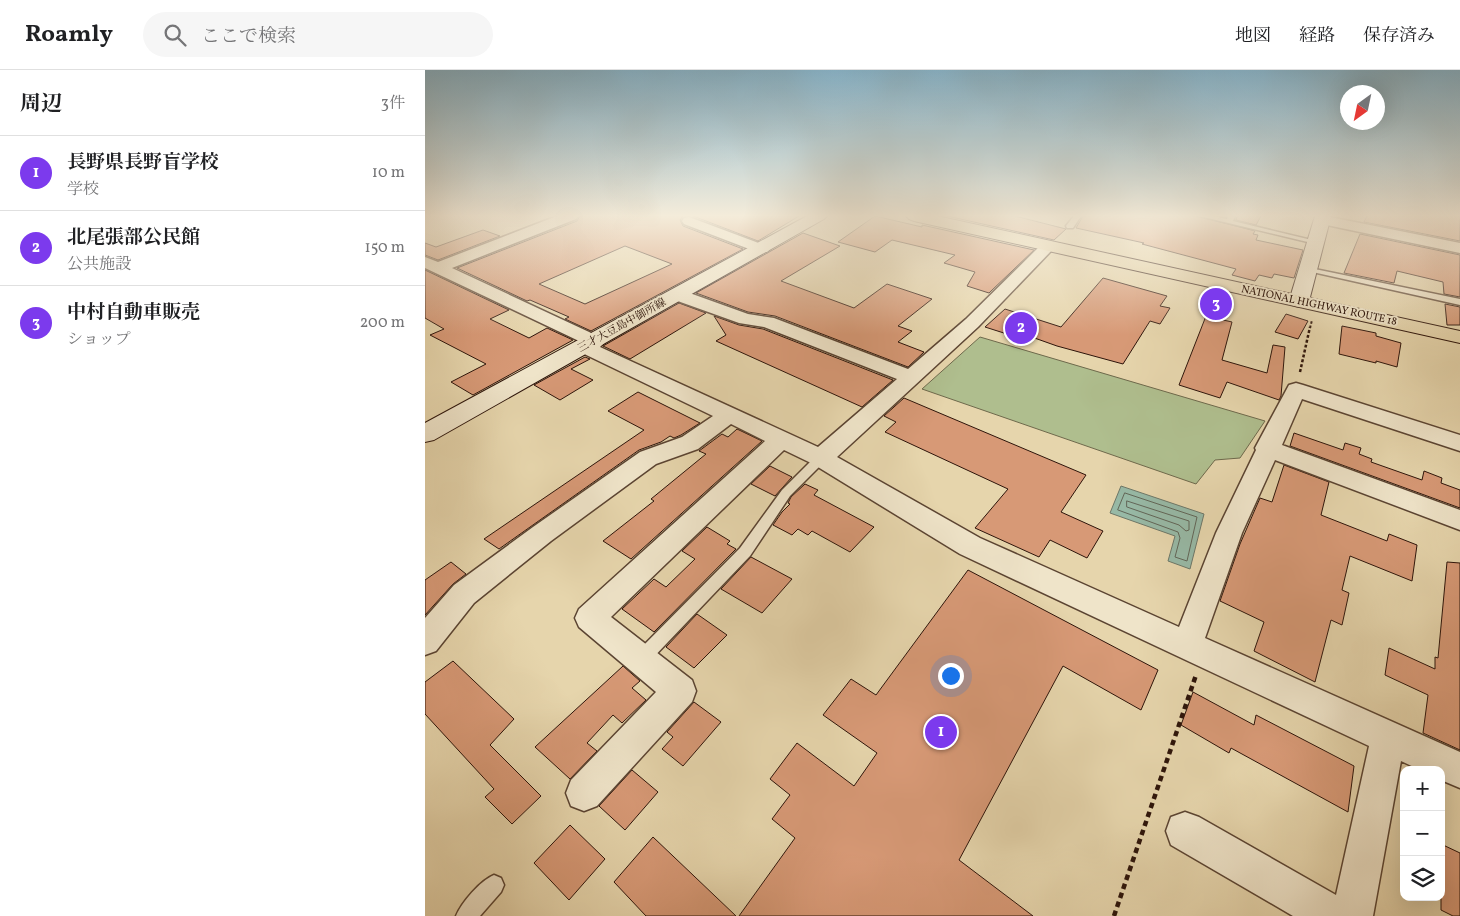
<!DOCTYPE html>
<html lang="ja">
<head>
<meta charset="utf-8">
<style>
  :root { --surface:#fff; --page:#f6f6f6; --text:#202124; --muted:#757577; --line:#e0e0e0; --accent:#7c3aed }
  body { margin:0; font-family:Vollkorn,"Noto Serif JP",serif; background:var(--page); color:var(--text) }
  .controls { position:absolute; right:15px; bottom:15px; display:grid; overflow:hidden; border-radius:10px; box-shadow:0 5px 20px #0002 }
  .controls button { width:45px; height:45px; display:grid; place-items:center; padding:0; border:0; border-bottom:1px solid var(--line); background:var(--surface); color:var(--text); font:25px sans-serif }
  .compass { position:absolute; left:915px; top:15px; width:45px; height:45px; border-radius:50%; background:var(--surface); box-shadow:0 5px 20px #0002; rotate:213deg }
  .you { position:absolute; left:525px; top:605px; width:18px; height:18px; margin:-12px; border:4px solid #fff; border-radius:50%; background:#1a73e8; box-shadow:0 0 0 8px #1a73e833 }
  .badge { display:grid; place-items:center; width:32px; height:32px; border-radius:50%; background:var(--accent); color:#fff; font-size:16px; font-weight:700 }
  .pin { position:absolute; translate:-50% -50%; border:2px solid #fff; box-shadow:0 1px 5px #0006 }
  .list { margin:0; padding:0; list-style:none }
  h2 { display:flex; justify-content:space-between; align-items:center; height:65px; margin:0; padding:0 20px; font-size:21px }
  h2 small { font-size:16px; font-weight:400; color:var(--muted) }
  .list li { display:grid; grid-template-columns:32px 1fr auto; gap:15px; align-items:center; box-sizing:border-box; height:75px; padding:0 20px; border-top:1px solid var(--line) }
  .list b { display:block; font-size:19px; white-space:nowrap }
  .list p { margin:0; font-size:16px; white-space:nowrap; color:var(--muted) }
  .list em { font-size:16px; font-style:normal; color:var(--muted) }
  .icon { flex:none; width:28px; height:28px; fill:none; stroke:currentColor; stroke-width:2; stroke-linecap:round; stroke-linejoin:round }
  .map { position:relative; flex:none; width:1035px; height:846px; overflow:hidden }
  header { display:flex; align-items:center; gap:30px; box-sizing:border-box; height:70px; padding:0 25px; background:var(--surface); border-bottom:1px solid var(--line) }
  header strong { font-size:24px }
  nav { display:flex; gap:28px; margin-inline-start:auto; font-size:18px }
  .search { width:350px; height:45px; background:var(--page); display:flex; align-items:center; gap:12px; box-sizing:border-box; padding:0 18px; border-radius:28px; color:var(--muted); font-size:19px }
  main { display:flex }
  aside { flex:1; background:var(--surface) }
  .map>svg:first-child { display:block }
  .green { fill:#afbe8e; stroke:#6e694c }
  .water { fill:#97b9a6; stroke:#6d7768 }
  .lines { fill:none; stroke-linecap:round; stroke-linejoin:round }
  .shore { stroke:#626658; stroke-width:1 }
  .building { fill:#d79976; stroke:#2d140a; fill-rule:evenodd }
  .lane-casing { stroke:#5b4432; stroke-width:3 }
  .street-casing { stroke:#5b4432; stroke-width:3 }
  .secondary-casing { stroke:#2d140a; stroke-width:2 }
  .highway-casing { stroke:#2d140a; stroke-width:2 }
  .path-far2 { stroke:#2d140a; stroke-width:2; stroke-dasharray:2.5 2; stroke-linecap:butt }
  .path-far1 { stroke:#2d140a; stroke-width:2.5; stroke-dasharray:3 2; stroke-linecap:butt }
  .path { stroke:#2d140a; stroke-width:4.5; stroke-dasharray:5.5 4; stroke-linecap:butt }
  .lane { fill:#efe4c9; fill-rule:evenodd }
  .street { fill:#efe4c9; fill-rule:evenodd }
  .secondary { fill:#efe4c9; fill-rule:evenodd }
  .highway { fill:#e6d5ac; fill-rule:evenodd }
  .labels { text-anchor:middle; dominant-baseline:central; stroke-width:4; stroke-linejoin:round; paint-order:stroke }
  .far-street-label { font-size:11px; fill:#2d140a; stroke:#efe4c9 }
</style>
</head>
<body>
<header>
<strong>Roamly</strong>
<div class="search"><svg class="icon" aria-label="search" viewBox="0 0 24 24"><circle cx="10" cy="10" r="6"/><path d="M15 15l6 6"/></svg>ここで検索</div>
<nav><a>地図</a><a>経路</a><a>保存済み</a></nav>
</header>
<main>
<aside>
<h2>周辺<small>3件</small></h2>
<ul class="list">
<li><span class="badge">1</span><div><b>長野県長野盲学校</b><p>学校</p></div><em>10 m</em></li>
<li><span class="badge">2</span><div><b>北尾張部公民館</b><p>公共施設</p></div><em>150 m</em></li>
<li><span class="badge">3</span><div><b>中村自動車販売</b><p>ショップ</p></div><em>200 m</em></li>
</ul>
</aside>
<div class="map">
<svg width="1035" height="846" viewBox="0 0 1035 846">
  <rect width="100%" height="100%" fill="#e6d5ac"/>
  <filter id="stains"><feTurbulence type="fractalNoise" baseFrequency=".004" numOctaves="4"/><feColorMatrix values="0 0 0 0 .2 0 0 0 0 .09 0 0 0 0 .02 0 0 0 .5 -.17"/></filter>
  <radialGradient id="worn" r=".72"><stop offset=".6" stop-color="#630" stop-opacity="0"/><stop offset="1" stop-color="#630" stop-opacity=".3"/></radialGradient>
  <path class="green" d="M555,267L840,351L815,388L790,390L771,414L497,319Z"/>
  <path class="water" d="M696,416L779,444L765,499L743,491L750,466L685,443Z"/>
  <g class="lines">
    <path class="shore" d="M700,423L772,447L762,491L750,487L755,468L753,462L693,440Z
      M702,431L764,451V460L761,461L754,455L702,437Z"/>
  </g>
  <path class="building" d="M155,146H258L255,150L258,156L318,179L166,261L140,249L144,247L105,230L102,231L32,198L152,151ZM200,176L247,194L160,234L114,214Z
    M268,146H374L333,171Z
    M450,146L497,157V155L609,180L564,223L542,216L550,202L519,193L530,185L467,170L450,182L413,172Z
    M522,146H590L641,159L629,170Z
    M658,146H772L830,161L828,164L833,165L831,170L878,180L869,208L849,204L847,208L834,205L830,211L807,205L811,199L717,174L719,173L651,158Z
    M812,146H836L831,155L811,150Z
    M942,146H1035V171L939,152Z
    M58,160L75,166L13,190L0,185V173L11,177Z
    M378,163L415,176L356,211L429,238L462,214L507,229L473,256L487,261L473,272L499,282L483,297L350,246L323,242L271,223Z
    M935,164L1035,185V227L1019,224L1018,212L972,201L969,213L919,203Z
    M0,200L84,240L65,249L104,268L122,258L148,270L48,325L26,312L61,294L5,265L19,259L0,248Z
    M678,208L742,226L735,236L745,238L735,254L725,251L698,294L632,276L587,260L582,264L560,257L580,239L636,257Z
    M254,233L281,243L205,289L178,276Z
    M1020,234L1035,237V255H1022Z
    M861,244L883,251L873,269L850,262Z
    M289,246L314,255L338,259L468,310L437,337L291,271L301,265Z
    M781,246L807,252L797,290L842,303L848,275L860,277L856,326L854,330L802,312L795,328L754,315Z
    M917,256L951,263V266L976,273L972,297L951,291V293L914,284Z
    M160,287L165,289L146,299L168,310L135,330L109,315Z
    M213,322L275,353L256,365L249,368L245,366L236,372L214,380L74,479L59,469L219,360L183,341Z
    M479,328L661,405L636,442L678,461L662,488L625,470L614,487L550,458L583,419L460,362L471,352L459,346Z
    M312,359L337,371L206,489L178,471L229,431L226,429L281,384L274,381L297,364L303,367Z
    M869,363L918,380L920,373L936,378L934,384L947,389L946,392L997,410L999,401L1017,408L1016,413L1035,420V438L865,376Z
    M859,395L904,412L896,445L962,471L964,464L992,475L987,511L925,486L917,520L924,523L917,555L906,550L890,612L829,581L839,552L795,531L815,474L835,428L847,432Z
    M345,396L367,407L350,426L326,414Z
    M380,414L393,420L389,425L449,457L425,482L387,461L383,465L373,459L367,465L348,455L357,442L365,434L363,433L366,427Z
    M282,457L305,471L302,474L311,479L229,562L197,539L229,509L241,517L270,489L257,481Z
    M326,487L367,509L337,543L296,519Z
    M26,492L41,504L28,514L0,545V510Z
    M1022,492L1035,493V680L998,663L1003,625L960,605L964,578L1010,599V587L1013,588Z
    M543,500L733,600L716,640L638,596L534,790L608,846H314L370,768L347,749L365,725L345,709L372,673L429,716L452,683L398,645L426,609L451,625Z
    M272,544L302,565L269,598L241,577Z
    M28,591L89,649L65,675L116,726L87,754L60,727L69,719L0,644V612Z
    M198,596L215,611L207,618L221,630L197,653L188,645L162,673L172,681L145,709L110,677Z
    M768,622L829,655L831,645L929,696L923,742L806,678L804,683L756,655Z
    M269,632L296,652L258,696L237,679L248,667L242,662Z
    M207,700L233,722L200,760L174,736Z
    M145,755L180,789L144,830L109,793Z
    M228,767L311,846H221L189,812Z
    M1016,774L1035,783V846H1028L1016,840Z"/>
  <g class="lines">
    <defs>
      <path id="lane" d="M649,146H656L648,158H642L641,156Z
        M774,146H788L802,149L803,146H810L808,151L895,172L891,174Z
        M880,197L1035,229V235L883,201H880Z
        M396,384L402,388L400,391L365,426L325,486L222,594L216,596L210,594L208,589L210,584L315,478L357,420L392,385Z
        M69,805L76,808L79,815L76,822L55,846H31C37,832 55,811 69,805Z"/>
      <path id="street" d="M132,146H153L151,149L27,198L177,268L180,272L175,277L393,377L472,309L339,257L314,253L247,229L244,225L247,221L253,220L259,221L323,244L349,248L483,299L541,249L618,173H628L631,176L628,179L553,257L412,387L555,468L754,557L791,463L831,380L830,378L864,315L871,313L878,315L1035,365V381L877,329L857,375L1035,440V460L850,390L817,463L780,568L1035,682V718L1016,710V700H995L976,691L948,846H868L746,775L741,761L746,747L760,742L774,747L911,825L944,676L535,484L388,394L359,380L186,547L267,610L271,621L267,632L172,736L159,741L146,736L141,723L146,710L231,622L154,557L150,548L154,539L340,371L306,354L273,379L231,394L126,471L49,533L11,581L0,585V548L29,515L108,457L215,382L257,367L288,346L153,281L150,277L156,272L0,198V187L13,192Z
        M900,146L1035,173V183L897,154L892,153L890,150L892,147Z
        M264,147L342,176L345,179L342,182H332L259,154L257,151L259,148Z"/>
      <path id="secondary" d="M382,146H402L399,149L9,370L0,372V353Z
        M890,146H906L884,231L881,235L874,237L867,235L864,231Z"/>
      <path id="highway" d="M481,146H512L1035,261V273L489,151L484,149Z"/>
    </defs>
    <use href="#lane" class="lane-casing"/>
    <use href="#street" class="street-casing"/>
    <use href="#secondary" class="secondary-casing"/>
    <use href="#highway" class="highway-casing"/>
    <path class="path-far2" d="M885,258L887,250"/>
    <path class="path-far1" d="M875,302L885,257"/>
    <path class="path" d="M689,846L771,605"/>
    <use href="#lane" class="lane"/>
    <use href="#street" class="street"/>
    <use href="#secondary" class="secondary"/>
    <use href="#highway" class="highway"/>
  </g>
  <linearGradient id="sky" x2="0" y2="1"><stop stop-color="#87b6ce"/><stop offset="0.55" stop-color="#f4ecda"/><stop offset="1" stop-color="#f4ecda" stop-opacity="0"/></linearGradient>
  <rect width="1035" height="265" fill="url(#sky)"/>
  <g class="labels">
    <g class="far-street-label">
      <text transform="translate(894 236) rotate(12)">NATIONAL HIGHWAY ROUTE 18</text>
      <text transform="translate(197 256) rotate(-29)">三才大豆島中御所線</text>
    </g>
  </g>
  <rect width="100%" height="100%" filter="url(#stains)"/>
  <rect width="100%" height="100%" fill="url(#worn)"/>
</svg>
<div class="controls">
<button>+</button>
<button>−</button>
<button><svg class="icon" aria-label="layers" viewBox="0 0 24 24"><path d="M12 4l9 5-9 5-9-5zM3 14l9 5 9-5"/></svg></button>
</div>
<svg class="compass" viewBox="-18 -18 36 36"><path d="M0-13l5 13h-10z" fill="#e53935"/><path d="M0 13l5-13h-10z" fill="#757577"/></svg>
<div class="you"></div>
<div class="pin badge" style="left:516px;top:662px">1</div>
<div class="pin badge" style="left:596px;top:258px">2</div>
<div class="pin badge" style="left:791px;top:234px">3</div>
</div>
</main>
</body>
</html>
